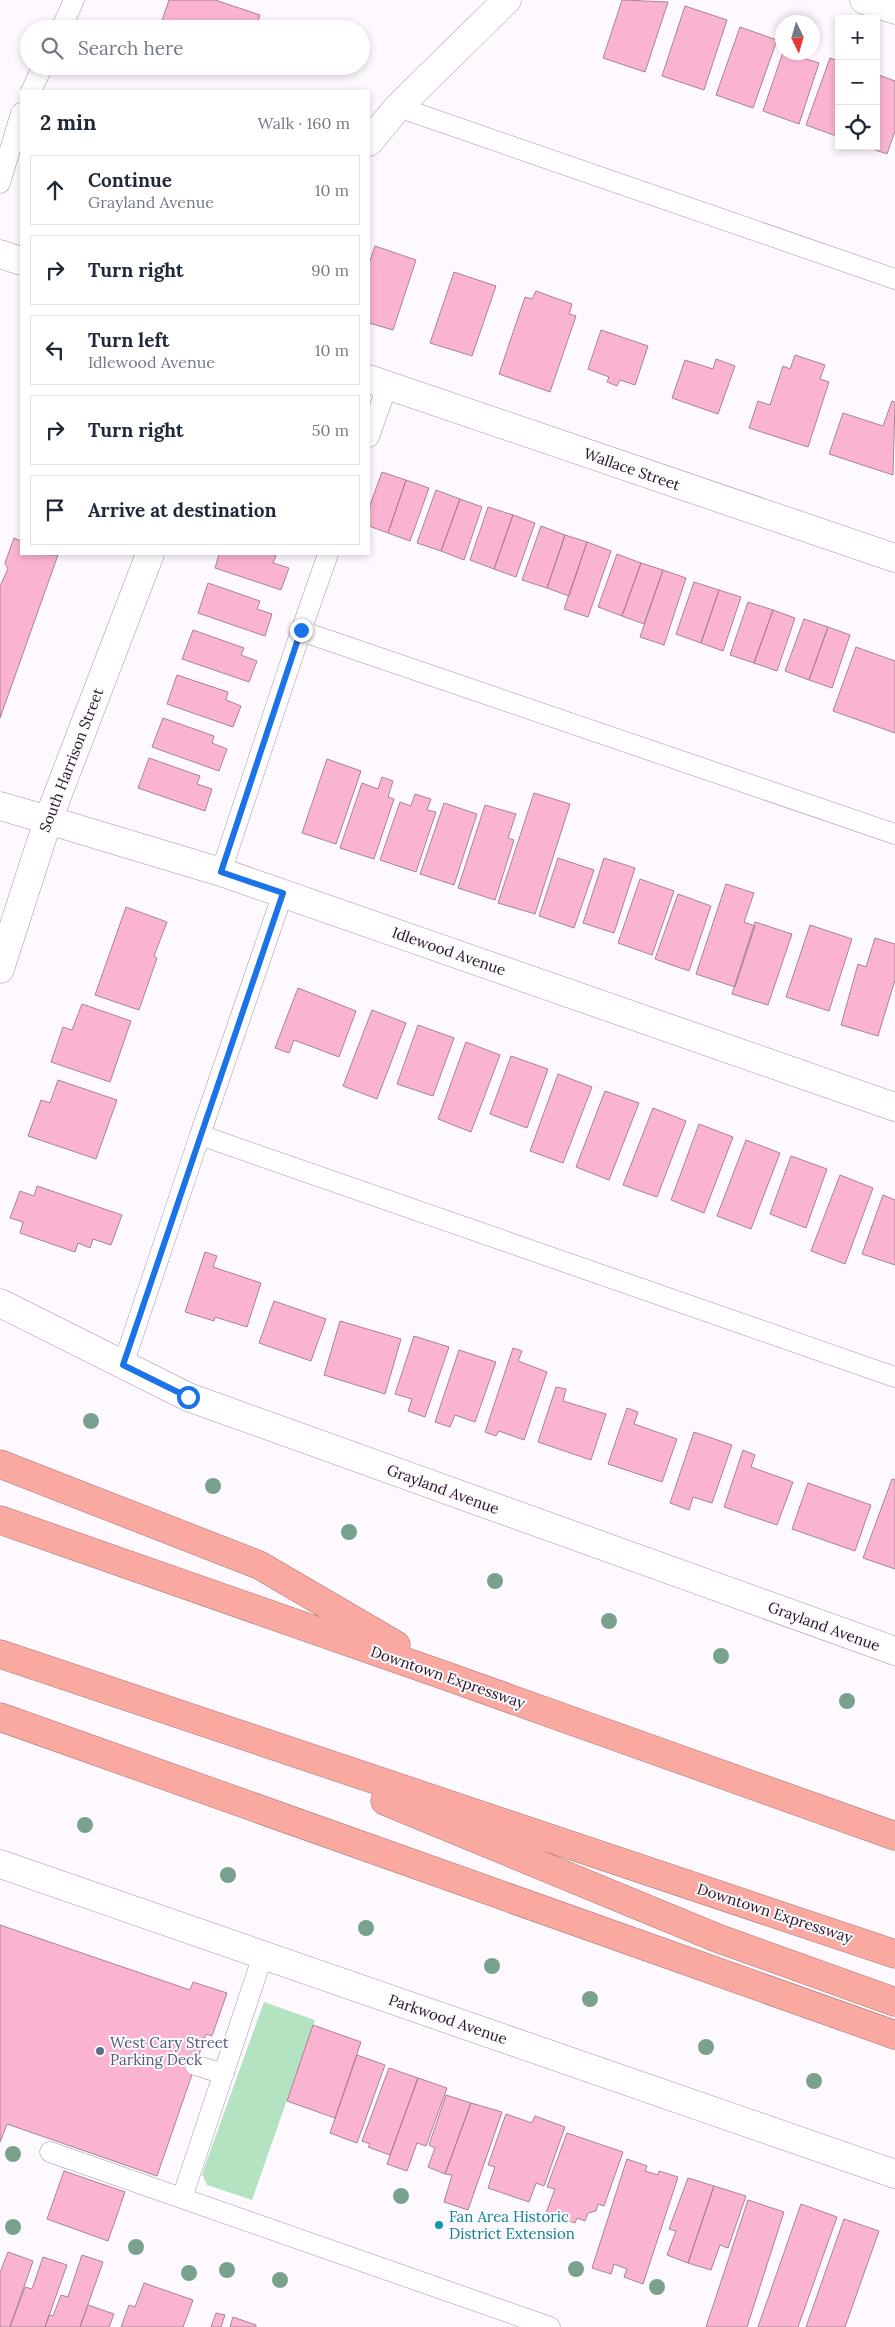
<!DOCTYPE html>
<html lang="en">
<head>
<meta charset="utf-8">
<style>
  :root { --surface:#fff; --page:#f6f6f7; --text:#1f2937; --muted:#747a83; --line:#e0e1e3 }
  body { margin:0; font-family:Lora,serif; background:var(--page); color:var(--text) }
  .controls { position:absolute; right:15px; top:15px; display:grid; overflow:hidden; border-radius:0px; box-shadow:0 2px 8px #0003 }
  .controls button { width:45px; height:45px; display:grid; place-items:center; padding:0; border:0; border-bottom:1px solid var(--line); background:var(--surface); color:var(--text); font:25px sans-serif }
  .compass { position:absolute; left:775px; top:15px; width:45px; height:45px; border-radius:50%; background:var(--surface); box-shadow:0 2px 8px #0003; rotate:175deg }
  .stop { position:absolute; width:15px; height:15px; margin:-11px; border:4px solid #1a73e8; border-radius:50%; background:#fff }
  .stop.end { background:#1a73e8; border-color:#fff; box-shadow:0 1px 5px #0008 }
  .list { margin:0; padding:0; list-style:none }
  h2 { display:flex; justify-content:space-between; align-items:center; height:65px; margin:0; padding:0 20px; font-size:21px }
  h2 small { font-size:16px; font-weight:400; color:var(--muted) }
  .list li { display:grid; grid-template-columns:32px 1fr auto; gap:15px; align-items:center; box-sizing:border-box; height:70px; margin:0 10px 10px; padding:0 10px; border:1px solid var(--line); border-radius:0px }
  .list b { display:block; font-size:19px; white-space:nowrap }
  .list p { margin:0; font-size:16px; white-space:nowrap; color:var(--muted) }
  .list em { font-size:16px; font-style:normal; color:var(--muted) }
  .icon { flex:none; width:28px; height:28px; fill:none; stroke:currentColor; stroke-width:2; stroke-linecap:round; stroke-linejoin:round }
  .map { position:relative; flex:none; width:895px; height:2327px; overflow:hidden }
  .search { position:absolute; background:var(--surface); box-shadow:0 2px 8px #0003; left:20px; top:20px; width:350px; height:55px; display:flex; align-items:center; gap:12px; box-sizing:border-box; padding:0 18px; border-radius:28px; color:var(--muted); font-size:19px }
  .panel { position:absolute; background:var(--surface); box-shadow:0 2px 8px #0003; left:20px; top:90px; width:350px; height:465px; border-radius:0px }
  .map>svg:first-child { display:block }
  .green { fill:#b4e3c2 }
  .building { fill:#fbb3d2; stroke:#a88493 }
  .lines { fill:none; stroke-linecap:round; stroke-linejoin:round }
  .service-casing { stroke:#a991ac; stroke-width:21 }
  .minor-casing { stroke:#a991ac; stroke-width:29 }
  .tertiary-casing { stroke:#a991ac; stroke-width:29 }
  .motorway-casing { stroke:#ad7674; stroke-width:29 }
  .service { stroke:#fff; stroke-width:20 }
  .minor { stroke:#fff; stroke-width:28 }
  .tertiary { stroke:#fff; stroke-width:28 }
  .motorway { stroke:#f9a9a0; stroke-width:28 }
  .tree { fill:#79a28e }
  .route { stroke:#1a73e8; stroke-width:6 }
  .service-dot { fill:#5c6f8a; stroke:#fef9ff; stroke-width:2 }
  .culture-dot { fill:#0f9aa8; stroke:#fef9ff; stroke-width:2 }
  .labels { text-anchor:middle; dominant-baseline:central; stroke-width:4; stroke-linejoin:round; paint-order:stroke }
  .street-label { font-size:15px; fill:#201621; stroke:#fef9ff }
  .service-label { font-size:15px; fill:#4e5e75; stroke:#fef9ff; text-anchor:start }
  .culture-label { font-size:15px; fill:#0d838f; stroke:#fef9ff; text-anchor:start }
</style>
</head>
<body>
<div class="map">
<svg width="895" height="2327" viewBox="0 0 895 2327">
  <rect width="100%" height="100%" fill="#fef9ff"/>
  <path class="green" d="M264,2002L315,2020L252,2200L207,2185L202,2174Z"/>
  <path class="building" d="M169,0H215L260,15L255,29H159Z
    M622,0L668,2L645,72L603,58Z
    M685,6L727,20L704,90L662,76Z
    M740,27L777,40L753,108L716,95Z
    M783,52L819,63L799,124L763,111Z
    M830,58L839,61V137L806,125Z
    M876,74L895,81V131L887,154L864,146H876Z
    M375,246L416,260L393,330L369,323V264Z
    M454,272L496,286L472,356L430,343Z
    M536,291L572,304L569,314L576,316L550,392L499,374L525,297L532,299Z
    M601,330L648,346L635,385L620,380L617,386L607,382L609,377L588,369Z
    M795,355L825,365L820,379L829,382L808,447L749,428L758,401L770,405L783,366L790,369Z
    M716,359L735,366L718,414L672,398L685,360L713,369Z
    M892,401L895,402L893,475L829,454L843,413L883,426Z
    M382,472L406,480L388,533L369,526V508Z
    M406,480L429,488L410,541L388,533Z
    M436,490L460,499L441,551L417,543Z
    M460,499L482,507L464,560L441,551Z
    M488,507L513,515L494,569L470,560Z
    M513,515L535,523L516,577L494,569Z
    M541,526L565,535L547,588L522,580Z
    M565,535L587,542L569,596L547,588Z
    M14,538L21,541V554L58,555L0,718V586L8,569L5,563Z
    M587,542L611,551L588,617L564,609Z
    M219,554H271L276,556L273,563L289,568L281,590L215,568Z
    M617,554L641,563L622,616L598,607Z
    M641,563L663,570L644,624L622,616Z
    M663,570L686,578L664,645L640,637Z
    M694,582L719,590L701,643L676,634Z
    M208,583L260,601L257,609L272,614L265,636L198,613Z
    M719,590L741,597L723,651L701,643Z
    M748,602L773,610L754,663L730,655Z
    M773,610L795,618L777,671L754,663Z
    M804,619L828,627L809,680L785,671Z
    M828,627L850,635L832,688L809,680Z
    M193,630L244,648L241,655L257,661L249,682L182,659Z
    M856,647L895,661V733L833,711Z
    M177,675L228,692L226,700L241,706L233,727L167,704Z
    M163,718L214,736L212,743L227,749L219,771L152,747Z
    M149,758L200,776L197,784L212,789L205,811L138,788Z
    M327,759L361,771L336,844L302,833Z
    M382,777L393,781L388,797L394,799L374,859L340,848L362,783L378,789Z
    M534,793L570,804L535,914L498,903Z
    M415,794L431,799L427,810L436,812L416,872L380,860L400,802L411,806Z
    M444,803L477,814L454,885L420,874Z
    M485,805L516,814L508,838L514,840L495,900L458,888Z
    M558,858L594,870L574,928L539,916Z
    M604,858L635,868L614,933L583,923Z
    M640,879L674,891L652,955L618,943Z
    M726,884L754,893L744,922L755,926L735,987L696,974Z
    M678,894L711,906L689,971L655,959Z
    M126,907L167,922L154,956L157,958L139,1010L95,995Z
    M755,922L792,934L768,1005L732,994Z
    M810,925L852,939L829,1011L786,997Z
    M875,938L895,944V980L878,1036L841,1025L858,964L866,967Z
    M298,988L356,1011L339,1057L294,1040L289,1053L275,1048Z
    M82,1004L131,1021L110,1082L51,1062L63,1027L72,1030Z
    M372,1010L406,1023L377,1099L343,1086Z
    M418,1025L454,1038L433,1096L397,1084Z
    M466,1042L500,1055L471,1132L438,1119Z
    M511,1056L548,1069L527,1128L490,1114Z
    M558,1074L592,1087L563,1163L530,1151Z
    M58,1080L117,1100L96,1159L28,1136L41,1100L50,1103Z
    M605,1091L639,1103L609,1180L576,1167Z
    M653,1108L686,1121L657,1197L623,1185Z
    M699,1124L733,1137L704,1213L671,1200Z
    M746,1140L780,1153L751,1229L717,1216Z
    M791,1156L827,1169L806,1228L770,1214Z
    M840,1175L873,1188L845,1264L811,1251Z
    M37,1186L122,1215L111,1245L93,1239L90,1248L78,1243L75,1252L20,1233L23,1222L10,1218L20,1191L34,1196Z
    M883,1195L895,1200V1265L862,1254Z
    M205,1252L217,1256L213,1267L261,1283L247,1327L215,1317L214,1321L185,1312Z
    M274,1301L326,1319L311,1361L259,1343Z
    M340,1321L401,1339L385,1394L324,1375Z
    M414,1336L449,1347L425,1417L408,1411L412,1399L395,1394Z
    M513,1348L522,1351L518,1361L547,1372L524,1440L499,1431L496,1436L485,1432Z
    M459,1350L496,1362L475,1422L455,1415L450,1427L435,1422Z
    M556,1387L566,1389L563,1401L606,1414L591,1460L538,1442Z
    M627,1408L638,1412L634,1424L677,1439L662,1482L608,1464Z
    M694,1432L732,1445L712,1503L693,1497L689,1510L670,1503Z
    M743,1450L755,1455L751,1467L793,1482L777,1525L724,1507Z
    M892,1479L895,1480V1569L863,1558Z
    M808,1483L871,1505L855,1551L792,1529Z
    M0,1925L190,1990L193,1982L227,1993L212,2036L206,2034L157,2176L7,2124L0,2142Z
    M313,2025L361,2042L335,2118L287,2101Z
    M357,2055L385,2065L357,2143L330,2133Z
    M389,2068L418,2078L390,2155L368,2147L370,2144L362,2141Z
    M418,2078L447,2088L426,2146L417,2143L407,2171L387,2164Z
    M446,2095L471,2103L445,2174L428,2167L435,2148L429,2145Z
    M471,2103L502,2112L468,2210L444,2202L452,2175L445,2174Z
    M506,2114L532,2123L535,2116L565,2127L544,2186L536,2183L529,2202L488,2188L495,2167L488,2165Z
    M567,2133L623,2152L604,2206L598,2204L596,2211L588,2213L585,2221L577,2218L575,2223L546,2213L555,2189L547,2187Z
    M627,2159L647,2166L645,2171L658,2175L659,2171L678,2177L643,2284L624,2277L627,2269L614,2264L611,2274L592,2268Z
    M64,2171L125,2192L108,2241L47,2219Z
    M688,2178L714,2186L688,2263L667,2255L676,2231L669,2229Z
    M714,2186L746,2196L728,2248L720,2245L711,2270L688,2263Z
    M748,2200L784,2212L747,2327H706Z
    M801,2204L837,2217L798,2327H758Z
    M844,2219L879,2231L845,2327H806Z
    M8,2252L33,2261L10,2327H0V2273Z
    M82,2255L103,2262L80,2327H45L49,2315L53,2316L61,2295L68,2297Z
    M43,2257L67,2265L45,2327H10L25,2287L32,2289Z
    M144,2283L193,2300L183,2327H121L129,2305L135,2307Z
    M88,2305L114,2314L109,2327H80Z
    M216,2313L225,2315L221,2327H211Z
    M233,2317L256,2325V2327H230Z"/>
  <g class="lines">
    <defs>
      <path id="service" d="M61,29L74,0
        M31,91L43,66
        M398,107L895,279
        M0,183L21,113
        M369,437L387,386
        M301,631L328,554
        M221,872L301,631L895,834
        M200,1135L283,893
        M123,1365L200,1135L895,1377
        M195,2065L224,2074
        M50,2152L550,2327
        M182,2198L263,1955"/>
      <path id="minor" d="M864,0L895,10
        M0,254L21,261
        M369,379L895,558
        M48,820L221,872L895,1107"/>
      <path id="tertiary" d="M369,142L398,107L507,0
        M0,806L48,820
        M0,969L48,820L150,554
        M0,1303L188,1397L895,1651
        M0,1864L895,2174"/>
      <path id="motorway" d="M0,1464L259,1565L396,1645
        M0,1520L449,1677L895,1836
        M0,1654L895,1954
        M0,1717L895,2035
        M385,1801L717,1938L895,2002"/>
    </defs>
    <use href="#service" class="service-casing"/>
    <use href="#minor" class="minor-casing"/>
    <use href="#tertiary" class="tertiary-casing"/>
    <use href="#motorway" class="motorway-casing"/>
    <use href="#service" class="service"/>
    <use href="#minor" class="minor"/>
    <use href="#tertiary" class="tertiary"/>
    <use href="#motorway" class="motorway"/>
  </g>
  <g class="tree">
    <circle cx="91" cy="1421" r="8"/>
    <circle cx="213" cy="1486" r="8"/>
    <circle cx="349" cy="1532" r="8"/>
    <circle cx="495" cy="1581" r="8"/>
    <circle cx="609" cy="1621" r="8"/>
    <circle cx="721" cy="1656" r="8"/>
    <circle cx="847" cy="1701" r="8"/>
    <circle cx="85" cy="1825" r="8"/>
    <circle cx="228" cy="1875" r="8"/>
    <circle cx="366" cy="1928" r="8"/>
    <circle cx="492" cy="1966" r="8"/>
    <circle cx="590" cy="1999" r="8"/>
    <circle cx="706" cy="2047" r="8"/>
    <circle cx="814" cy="2081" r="8"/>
    <circle cx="13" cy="2154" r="8"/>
    <circle cx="401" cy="2196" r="8"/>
    <circle cx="13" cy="2227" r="8"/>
    <circle cx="136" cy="2247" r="8"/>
    <circle cx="576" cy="2269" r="8"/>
    <circle cx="227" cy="2270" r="8"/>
    <circle cx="189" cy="2273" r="8"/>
    <circle cx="280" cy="2280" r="8"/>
    <circle cx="657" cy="2287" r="8"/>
  </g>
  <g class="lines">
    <path class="route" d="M188,1397L123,1365L283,893L221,872L301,630"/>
  </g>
  <circle class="service-dot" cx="100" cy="2051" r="5"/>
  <circle class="culture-dot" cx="439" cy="2225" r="5"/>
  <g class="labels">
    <g class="street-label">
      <text transform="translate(632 469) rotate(19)">Wallace Street</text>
      <text transform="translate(71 760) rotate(-69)">South Harrison Street</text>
      <text transform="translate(449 951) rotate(19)">Idlewood Avenue</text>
      <text transform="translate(443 1489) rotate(20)">Grayland Avenue</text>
      <text transform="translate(824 1626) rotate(20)">Grayland Avenue</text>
      <text transform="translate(448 1677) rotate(19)">Downtown Expressway</text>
      <text transform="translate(775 1913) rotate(18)">Downtown Expressway</text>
      <text transform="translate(448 2019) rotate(19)">Parkwood Avenue</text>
    </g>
    <g class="service-label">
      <text x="110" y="2042">West Cary Street<tspan x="110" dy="17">Parking Deck</tspan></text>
    </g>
    <g class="culture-label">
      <text x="449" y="2216">Fan Area Historic<tspan x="449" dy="17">District Extension</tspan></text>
    </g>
  </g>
</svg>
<div class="controls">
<button>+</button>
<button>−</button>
<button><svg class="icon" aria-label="locate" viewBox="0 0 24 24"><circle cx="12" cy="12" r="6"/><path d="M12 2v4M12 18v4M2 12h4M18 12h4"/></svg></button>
</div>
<svg class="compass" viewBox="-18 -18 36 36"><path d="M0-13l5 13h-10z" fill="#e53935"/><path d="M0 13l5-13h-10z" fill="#747a83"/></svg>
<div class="stop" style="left:188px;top:1397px"></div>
<div class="stop end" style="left:301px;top:630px"></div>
<div class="search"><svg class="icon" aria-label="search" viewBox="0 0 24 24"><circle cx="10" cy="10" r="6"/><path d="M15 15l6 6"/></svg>Search here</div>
<section class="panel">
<h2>2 min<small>Walk · 160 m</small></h2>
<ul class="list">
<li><svg class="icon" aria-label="ahead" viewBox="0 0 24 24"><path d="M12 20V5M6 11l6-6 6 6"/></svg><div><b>Continue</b><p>Grayland Avenue</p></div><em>10 m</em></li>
<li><svg class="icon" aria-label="right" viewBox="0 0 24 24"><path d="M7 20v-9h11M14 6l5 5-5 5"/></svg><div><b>Turn right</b></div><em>90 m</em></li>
<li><svg class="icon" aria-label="left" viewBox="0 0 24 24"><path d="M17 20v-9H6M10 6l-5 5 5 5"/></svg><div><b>Turn left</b><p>Idlewood Avenue</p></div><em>10 m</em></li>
<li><svg class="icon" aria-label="right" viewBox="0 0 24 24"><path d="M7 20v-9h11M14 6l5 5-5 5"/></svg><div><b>Turn right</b></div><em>50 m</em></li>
<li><svg class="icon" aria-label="arrive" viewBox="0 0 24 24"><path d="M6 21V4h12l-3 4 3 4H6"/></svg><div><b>Arrive at destination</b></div></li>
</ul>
</section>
</div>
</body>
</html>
